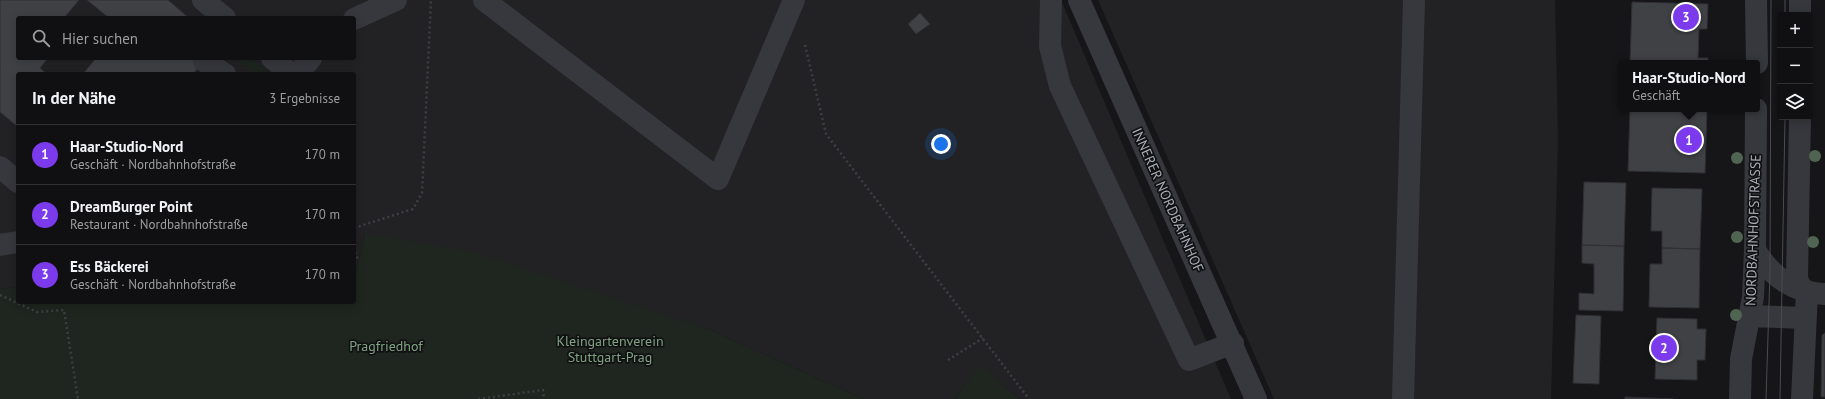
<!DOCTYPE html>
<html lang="de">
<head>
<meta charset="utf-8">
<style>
  :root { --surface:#101012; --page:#1e1e20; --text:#f1f3f6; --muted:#9c9d9f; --line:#303032; --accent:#7c3aed }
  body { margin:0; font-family:"PT Sans",sans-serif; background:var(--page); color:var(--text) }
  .controls { position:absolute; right:12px; top:12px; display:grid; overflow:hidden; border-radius:4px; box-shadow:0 2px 10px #0003 }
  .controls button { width:36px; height:36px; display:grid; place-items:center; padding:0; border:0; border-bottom:1px solid var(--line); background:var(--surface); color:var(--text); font:20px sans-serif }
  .you { position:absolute; left:941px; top:144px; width:14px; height:14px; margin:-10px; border:3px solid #fff; border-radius:50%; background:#1a73e8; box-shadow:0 0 0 6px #1a73e833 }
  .badge { display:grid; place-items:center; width:26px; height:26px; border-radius:50%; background:var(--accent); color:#fff; font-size:13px; font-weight:700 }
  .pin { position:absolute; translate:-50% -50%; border:2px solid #fff; box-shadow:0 1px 4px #0006 }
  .popup { position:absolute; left:1618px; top:60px; width:142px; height:52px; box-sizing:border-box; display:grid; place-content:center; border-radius:4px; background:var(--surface); filter:drop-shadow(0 1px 3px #0005); font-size:13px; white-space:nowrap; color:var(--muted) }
  .popup b { font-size:15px; color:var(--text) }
  .popup::after { content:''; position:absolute; left:50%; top:100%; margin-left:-8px; border:8px solid transparent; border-top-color:var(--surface) }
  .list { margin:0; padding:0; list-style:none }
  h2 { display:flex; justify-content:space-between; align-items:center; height:52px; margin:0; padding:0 16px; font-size:17px }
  h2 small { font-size:13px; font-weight:400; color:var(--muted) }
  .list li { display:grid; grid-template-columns:26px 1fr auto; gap:12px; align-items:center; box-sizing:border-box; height:60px; padding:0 16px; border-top:1px solid var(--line) }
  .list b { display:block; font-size:15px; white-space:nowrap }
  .list p { margin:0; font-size:13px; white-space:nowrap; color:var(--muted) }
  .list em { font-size:13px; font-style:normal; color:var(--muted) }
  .icon { flex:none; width:22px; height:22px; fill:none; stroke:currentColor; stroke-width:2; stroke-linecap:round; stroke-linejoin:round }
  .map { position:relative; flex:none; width:1825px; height:399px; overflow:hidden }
  .search { position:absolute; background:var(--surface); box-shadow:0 2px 10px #0003; left:16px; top:16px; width:340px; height:44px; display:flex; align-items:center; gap:10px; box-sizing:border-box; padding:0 14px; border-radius:4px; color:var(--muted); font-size:15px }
  .panel { position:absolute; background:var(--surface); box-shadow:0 2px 10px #0003; left:16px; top:72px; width:340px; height:232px; border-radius:4px }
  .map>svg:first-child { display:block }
  .built { fill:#222225; fill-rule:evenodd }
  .green { fill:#1e261f }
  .building { fill:#404145; stroke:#303034 }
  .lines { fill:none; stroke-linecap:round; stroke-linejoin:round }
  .path { stroke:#3d3f44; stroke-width:2.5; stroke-dasharray:2 3; stroke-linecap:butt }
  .minor { stroke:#37383d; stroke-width:22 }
  .tram { stroke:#4a4c52; stroke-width:1 }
  .tree { fill:#506452 }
  .labels { text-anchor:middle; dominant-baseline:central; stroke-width:3.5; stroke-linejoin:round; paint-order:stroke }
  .street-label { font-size:14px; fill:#a8adb8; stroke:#111113 }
  .park-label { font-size:14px; fill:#7fa381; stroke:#111113 }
</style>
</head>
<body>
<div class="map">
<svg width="1825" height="399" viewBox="0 0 1825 399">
  <rect width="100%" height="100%" fill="#161618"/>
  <path class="built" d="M0,0H1061L1231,399H1019L980,366L955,399H863L708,329L365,233L356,272H354V74H18V287L0,289ZM18,18H354V58H18Z
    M1098,0H1555L1558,139L1551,399H1274Z"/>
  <path class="green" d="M235,58H249L268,74H256Z
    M365,233L473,252L708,329L863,399H0V289L18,287V302H354V272H356Z
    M980,365L1019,399H955Z"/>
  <path class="building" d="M0,0H79L64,18H18V58H48L40,68L47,74H18V127L0,112Z
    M87,0H168L189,18H109Z
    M1632,2L1708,4L1707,29H1699L1698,58H1708V63H1630Z
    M920,13L930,24L916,34L908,24Z
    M96,58H207L193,74H83Z
    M1630,109H1707L1705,173L1628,171Z
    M1584,182L1626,183L1624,246L1582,245Z
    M1652,188L1702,189L1700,249L1662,248V231H1651Z
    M1582,245L1624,246L1623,311L1579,310V293L1594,294V264L1582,263Z
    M1662,248L1700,249L1699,308L1649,307L1650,264H1662Z
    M1576,315L1601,316L1599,384L1573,383Z
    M1657,318L1697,319V329H1706L1705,360H1697V380L1655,379Z
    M1825,333V397H1821L1822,335Z
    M1625,397L1674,399H1625Z"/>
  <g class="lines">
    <path class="path" d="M805,45L826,134L1029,399
      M354,228L413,209L422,193L431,0
      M354,247L358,260
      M0,295L37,312L64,310L78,399
      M948,360L983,338
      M478,399L543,390L544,399"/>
    <path class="minor" d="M203,0L225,18
      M484,0L718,179L794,0
      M1051,0L1050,46L1060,86L1189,360L1233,343
      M1079,0L1256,399
      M1756,0L1757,63
      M1800,0V15
      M354,19L396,0
      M272,58L291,74
      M204,61L225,74
      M298,74L311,58
      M1800,117L1797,277L1799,285L1807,292
      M0,167L18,182
      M0,245L18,242
      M1755,250C1771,276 1794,293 1825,294
      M1749,316L1805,318
      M1403,399L1414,0
      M1740,399L1741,359L1753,297L1755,250L1756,109
      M1802,399L1807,292"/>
    <path class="tram" d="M1785,0V15
      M1766,399L1770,272L1771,0
      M1780,399L1785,117"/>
  </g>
  <g class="tree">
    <circle cx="1815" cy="156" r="6"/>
    <circle cx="1737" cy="158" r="6"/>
    <circle cx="1737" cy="237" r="6"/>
    <circle cx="1813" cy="242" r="6"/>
    <circle cx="1736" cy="315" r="6"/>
  </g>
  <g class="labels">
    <g class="street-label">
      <text transform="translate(1168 200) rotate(66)">INNERER NORDBAHNHOF</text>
      <text transform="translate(1753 230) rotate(-88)">NORDBAHNHOFSTRASSE</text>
    </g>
    <g class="park-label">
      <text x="610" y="341">Kleingartenverein<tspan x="610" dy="16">Stuttgart-Prag</tspan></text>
      <text x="386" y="346">Pragfriedhof</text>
    </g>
  </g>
</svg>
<div class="controls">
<button>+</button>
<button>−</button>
<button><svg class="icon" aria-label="layers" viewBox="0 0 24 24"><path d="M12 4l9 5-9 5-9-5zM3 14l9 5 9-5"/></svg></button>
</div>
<div class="you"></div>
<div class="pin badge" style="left:1689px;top:140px">1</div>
<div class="popup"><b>Haar-Studio-Nord</b>Geschäft</div>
<div class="pin badge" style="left:1664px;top:348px">2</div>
<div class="pin badge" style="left:1686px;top:17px">3</div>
<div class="search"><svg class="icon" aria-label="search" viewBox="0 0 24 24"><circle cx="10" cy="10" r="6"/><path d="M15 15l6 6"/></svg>Hier suchen</div>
<section class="panel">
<h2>In der Nähe<small>3 Ergebnisse</small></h2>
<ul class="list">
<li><span class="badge">1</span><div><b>Haar-Studio-Nord</b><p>Geschäft · Nordbahnhofstraße</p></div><em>170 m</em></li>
<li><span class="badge">2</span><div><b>DreamBurger Point</b><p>Restaurant · Nordbahnhofstraße</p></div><em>170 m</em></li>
<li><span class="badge">3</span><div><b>Ess Bäckerei</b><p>Geschäft · Nordbahnhofstraße</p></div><em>170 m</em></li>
</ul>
</section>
</div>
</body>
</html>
